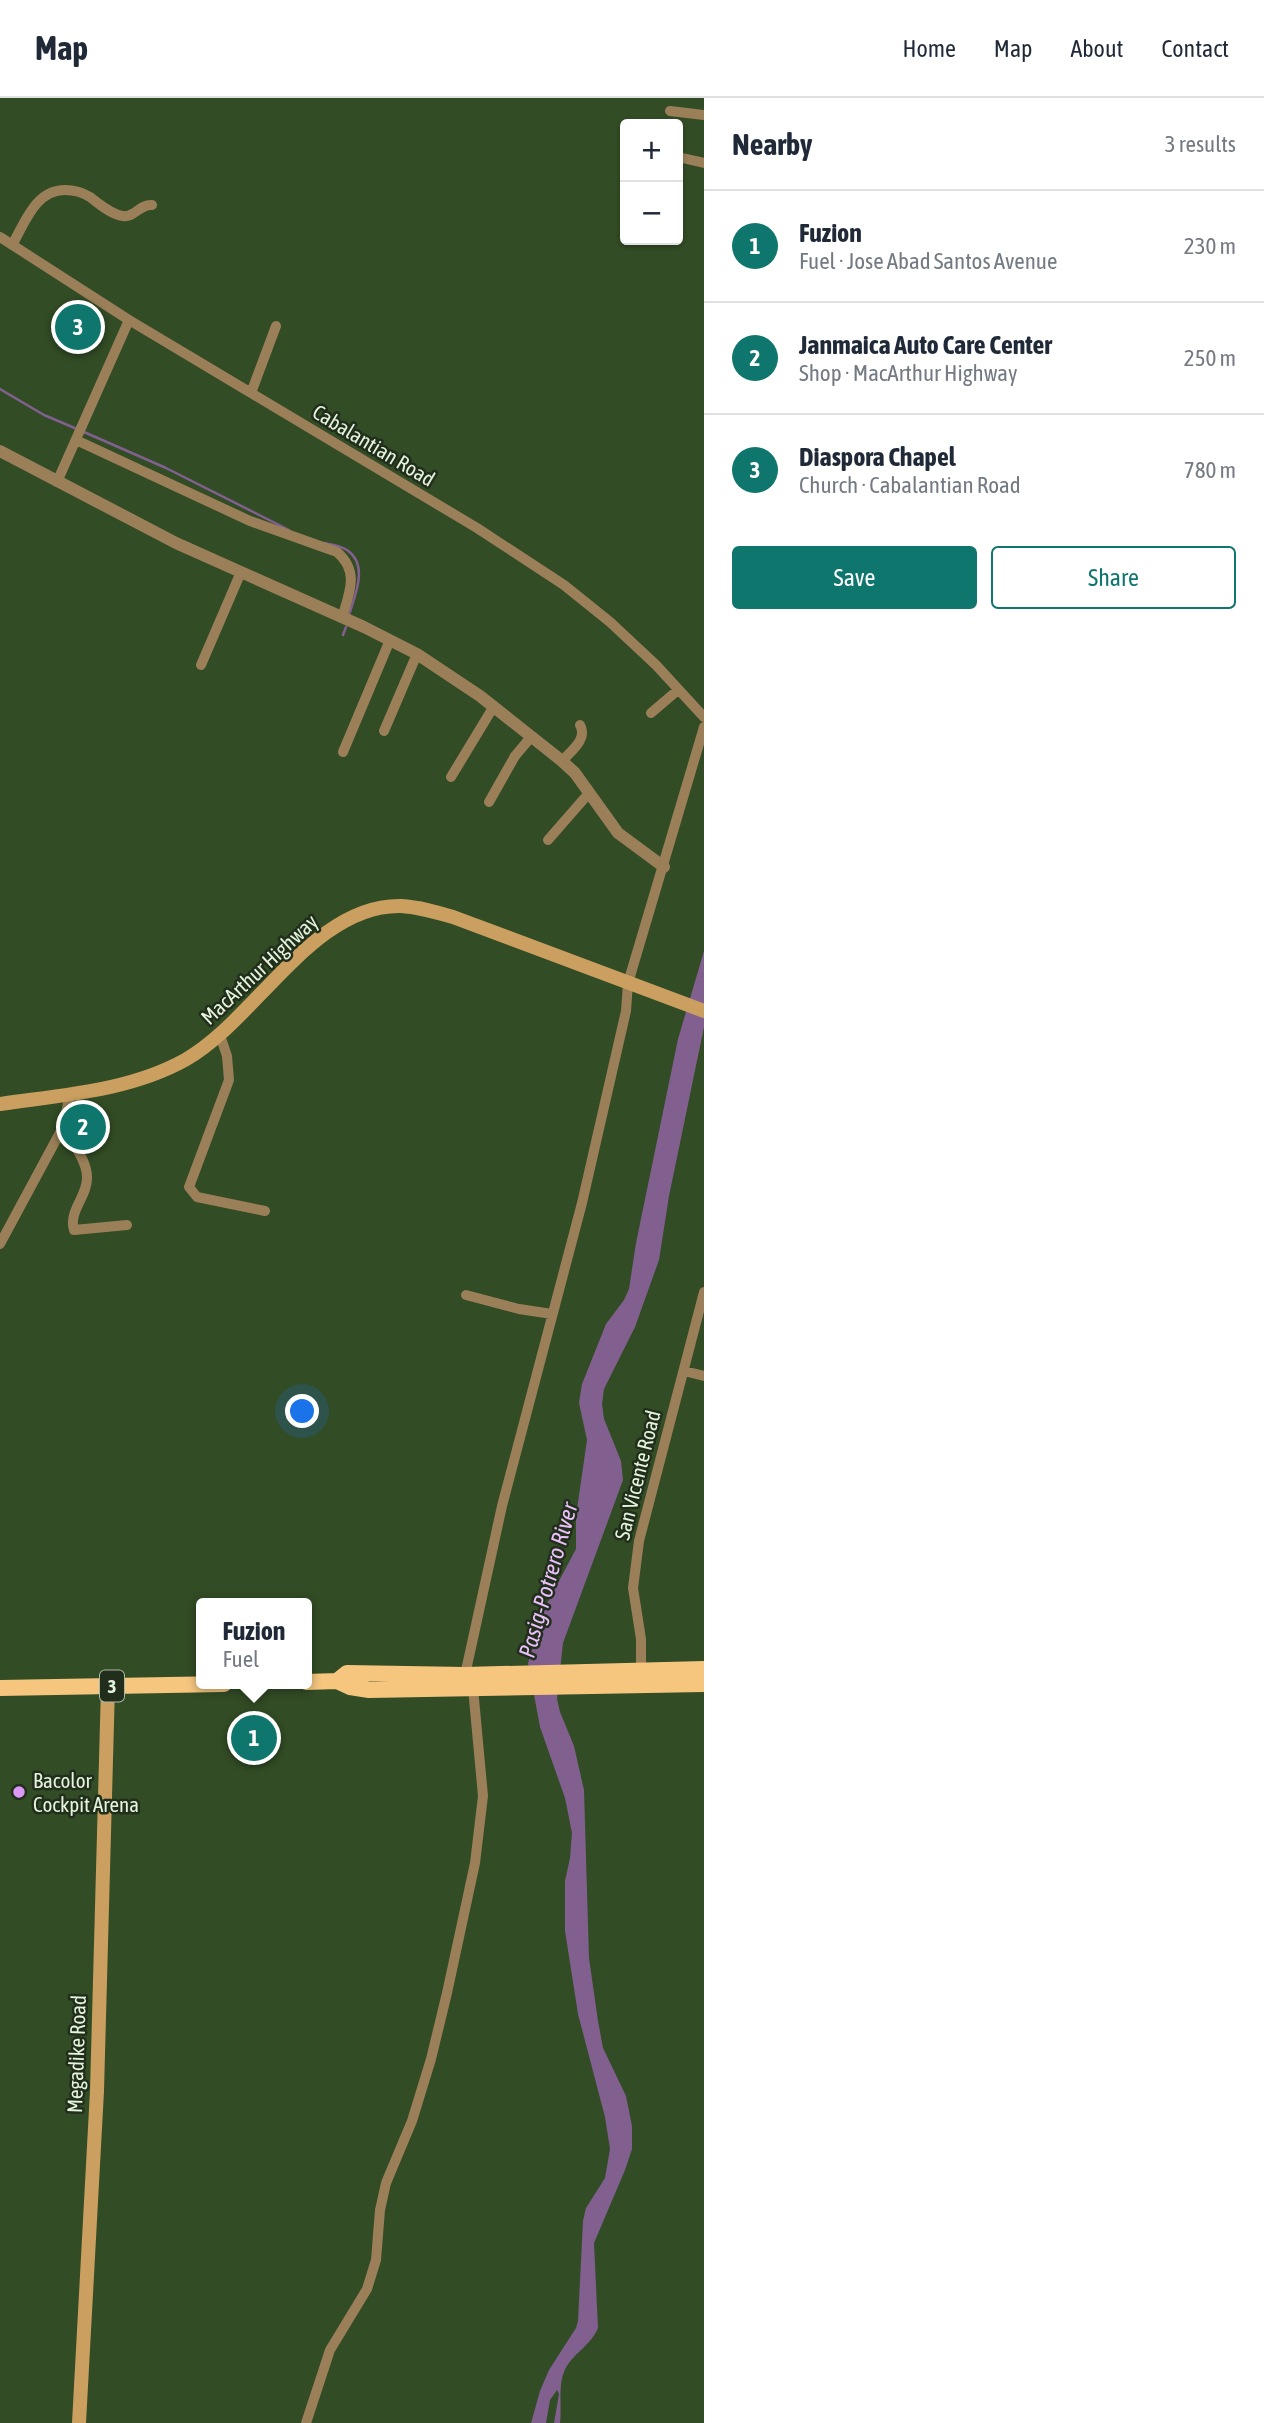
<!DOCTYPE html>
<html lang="en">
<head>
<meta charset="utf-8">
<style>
  :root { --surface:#fff; --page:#f6f6f7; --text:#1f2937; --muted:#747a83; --line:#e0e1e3; --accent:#0f766e }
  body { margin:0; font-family:"Asap Condensed",sans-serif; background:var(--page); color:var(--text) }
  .controls { position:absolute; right:21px; top:21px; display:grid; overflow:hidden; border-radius:7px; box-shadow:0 2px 5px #0004 }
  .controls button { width:63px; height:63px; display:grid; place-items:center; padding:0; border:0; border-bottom:2px solid var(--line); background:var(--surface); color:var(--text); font:35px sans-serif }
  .you { position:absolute; left:303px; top:1314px; width:24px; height:24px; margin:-18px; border:5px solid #fff; border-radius:50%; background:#1a73e8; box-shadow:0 0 0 10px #1a73e833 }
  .badge { display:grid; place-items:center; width:46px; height:46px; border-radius:50%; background:var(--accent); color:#fff; font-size:23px; font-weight:700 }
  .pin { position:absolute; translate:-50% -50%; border:4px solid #fff; box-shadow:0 2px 7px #0006 }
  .popup { position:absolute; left:196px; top:1500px; width:116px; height:91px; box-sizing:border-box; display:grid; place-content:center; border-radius:7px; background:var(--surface); filter:drop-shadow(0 2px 5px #0005); font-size:23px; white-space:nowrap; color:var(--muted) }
  .popup b { font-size:26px; color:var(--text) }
  .popup::after { content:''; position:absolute; left:50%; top:100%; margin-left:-14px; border:14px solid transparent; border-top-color:var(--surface) }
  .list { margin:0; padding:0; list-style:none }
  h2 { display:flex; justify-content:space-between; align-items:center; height:91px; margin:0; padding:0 28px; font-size:30px }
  h2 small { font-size:23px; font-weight:400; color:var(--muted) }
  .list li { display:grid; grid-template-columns:46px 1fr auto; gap:21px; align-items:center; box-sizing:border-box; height:112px; padding:0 28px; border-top:2px solid var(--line) }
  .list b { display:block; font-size:26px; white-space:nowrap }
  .list p { margin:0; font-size:23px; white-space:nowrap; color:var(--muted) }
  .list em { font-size:23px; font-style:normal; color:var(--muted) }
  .actions { display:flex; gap:14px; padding:21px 28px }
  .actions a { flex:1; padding:16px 0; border:2px solid var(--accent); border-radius:7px; text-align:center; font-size:24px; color:var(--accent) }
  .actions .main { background:var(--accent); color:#fff }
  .map { position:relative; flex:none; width:704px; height:2325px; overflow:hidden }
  header { display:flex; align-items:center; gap:42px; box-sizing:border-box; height:98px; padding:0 35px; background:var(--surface); border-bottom:2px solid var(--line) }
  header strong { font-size:33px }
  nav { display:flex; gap:38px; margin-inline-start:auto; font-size:24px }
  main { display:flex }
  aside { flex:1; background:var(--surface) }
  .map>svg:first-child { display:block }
  .water { fill:#81608f }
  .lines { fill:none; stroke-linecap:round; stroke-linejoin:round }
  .stream { stroke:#81608f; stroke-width:2.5 }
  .minor { stroke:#9a7f58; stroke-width:10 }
  .tertiary { stroke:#9a7f58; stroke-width:12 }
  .secondary { stroke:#ca9f5f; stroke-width:14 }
  .trunk { stroke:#f6c67f; stroke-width:16 }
  .poi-dot { fill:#db99f5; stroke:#222e1c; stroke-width:2.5 }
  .labels { text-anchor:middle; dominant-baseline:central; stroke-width:5; stroke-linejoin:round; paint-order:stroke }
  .shield { fill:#222e1c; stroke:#aab9a3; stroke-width:2 }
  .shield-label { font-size:19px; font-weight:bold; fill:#e5f4dd }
  .street-label { font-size:21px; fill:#e5f4dd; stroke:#222e1c }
  .poi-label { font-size:21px; fill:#e5f4dd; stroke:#222e1c; text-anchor:start }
  .water-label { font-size:23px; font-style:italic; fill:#eac1fb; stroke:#222e1c }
</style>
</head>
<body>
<header>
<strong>Map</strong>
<nav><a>Home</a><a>Map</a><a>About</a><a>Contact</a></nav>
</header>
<main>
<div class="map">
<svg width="704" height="2325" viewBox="0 0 704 2325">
  <rect width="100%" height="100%" fill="#324c25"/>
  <path class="water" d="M704,853V929L669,1098L659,1162L635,1229L604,1291L602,1306L604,1321L621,1363L623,1382L563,1545L557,1601L560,1614L574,1648L584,1692L589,1860L598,1923L603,1950L626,1998L632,2028V2051L625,2072L594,2145L598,2230C591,2248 570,2257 564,2274C558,2289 562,2309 560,2325H554L559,2296L557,2292L550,2302L546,2325H531L540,2293L549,2272L576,2230L578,2223L583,2123L586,2110L605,2080L610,2051L605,2019L578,1916L565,1833V1783L570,1760L572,1735L565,1700L540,1629L528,1565L543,1513L576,1451V1418L587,1342L579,1305L582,1286L606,1226L624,1202L629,1191L636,1145L678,941Z"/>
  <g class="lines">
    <path class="stream" d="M0,291L44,317L77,331
      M84,334L166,370L289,432
      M325,445C332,447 341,448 347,452C369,467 355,497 349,517
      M343,537L346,529"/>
    <path class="minor" d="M670,13L704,17
      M678,59L704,65
      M0,139L129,222L477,430L564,487L610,524L656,567L704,619
      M12,147C25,125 35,92 65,92C74,92 82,94 90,99C99,106 112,117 123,118C134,120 140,106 152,107
      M251,295L276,228
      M76,342L250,423L337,454C360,474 349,495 342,520
      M57,384L129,222
      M201,567L241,474
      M651,615L678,592
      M384,633L417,556
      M343,654L390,542
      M562,663C571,653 588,641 580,627
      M451,679L494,608
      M489,704L515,658L531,639
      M548,742L589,695
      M220,937L227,958L229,982L189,1089L197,1099L265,1113
      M63,1029C71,1043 87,1062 87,1079C88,1098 68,1113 74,1132L127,1127
      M0,1146L63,1029L70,996
      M466,1197L519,1211L552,1216
      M684,1273L704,1278
      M641,1573V1541L633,1490L639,1443L704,1194
      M465,1577L502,1408L582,1105L626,913L628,885L704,629
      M306,2325L330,2252L367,2191L376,2162L380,2112L386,2085L412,2023L431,1961L447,1895L475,1765L483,1698L473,1590"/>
    <path class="tertiary" d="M0,353L176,445L364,529L417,556L480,598L562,663L575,675L618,735L664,769"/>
    <path class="secondary" d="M0,1006C62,997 129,993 185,962C256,922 313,806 401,808C419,809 436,814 453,819L704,913
      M79,2325L97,1993L108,1588"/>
    <path class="trunk" d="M337,1583L347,1575L465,1577L704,1571
      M306,1584L337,1583L350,1589L369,1592L704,1586
      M0,1590L224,1586"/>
  </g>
  <circle class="poi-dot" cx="19" cy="1694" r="7"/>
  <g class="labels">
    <rect class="shield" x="100" y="1572.5" width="24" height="31" rx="5"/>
    <g class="shield-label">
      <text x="112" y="1588">3</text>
    </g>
    <g class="street-label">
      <text transform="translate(374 347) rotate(31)">Cabalantian Road</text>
      <text transform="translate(259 871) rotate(-43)">MacArthur Highway</text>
      <text transform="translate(637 1377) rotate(-76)">San Vicente Road</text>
      <text transform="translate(76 1956) rotate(-88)">Megadike Road</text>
    </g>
    <g class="poi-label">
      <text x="33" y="1682">Bacolor<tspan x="33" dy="24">Cockpit Arena</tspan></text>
    </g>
    <g class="water-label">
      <text transform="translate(548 1482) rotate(-74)">Pasig-Potrero River</text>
    </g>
  </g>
</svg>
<div class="controls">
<button>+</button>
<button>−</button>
</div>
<div class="you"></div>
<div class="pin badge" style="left:254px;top:1640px">1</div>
<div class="popup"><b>Fuzion</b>Fuel</div>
<div class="pin badge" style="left:83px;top:1029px">2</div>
<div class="pin badge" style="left:78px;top:229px">3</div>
</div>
<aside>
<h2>Nearby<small>3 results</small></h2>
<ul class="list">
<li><span class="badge">1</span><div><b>Fuzion</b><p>Fuel · Jose Abad Santos Avenue</p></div><em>230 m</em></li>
<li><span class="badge">2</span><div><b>Janmaica Auto Care Center</b><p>Shop · MacArthur Highway</p></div><em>250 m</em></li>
<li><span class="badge">3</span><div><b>Diaspora Chapel</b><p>Church · Cabalantian Road</p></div><em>780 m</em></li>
</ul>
<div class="actions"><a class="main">Save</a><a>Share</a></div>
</aside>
</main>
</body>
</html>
